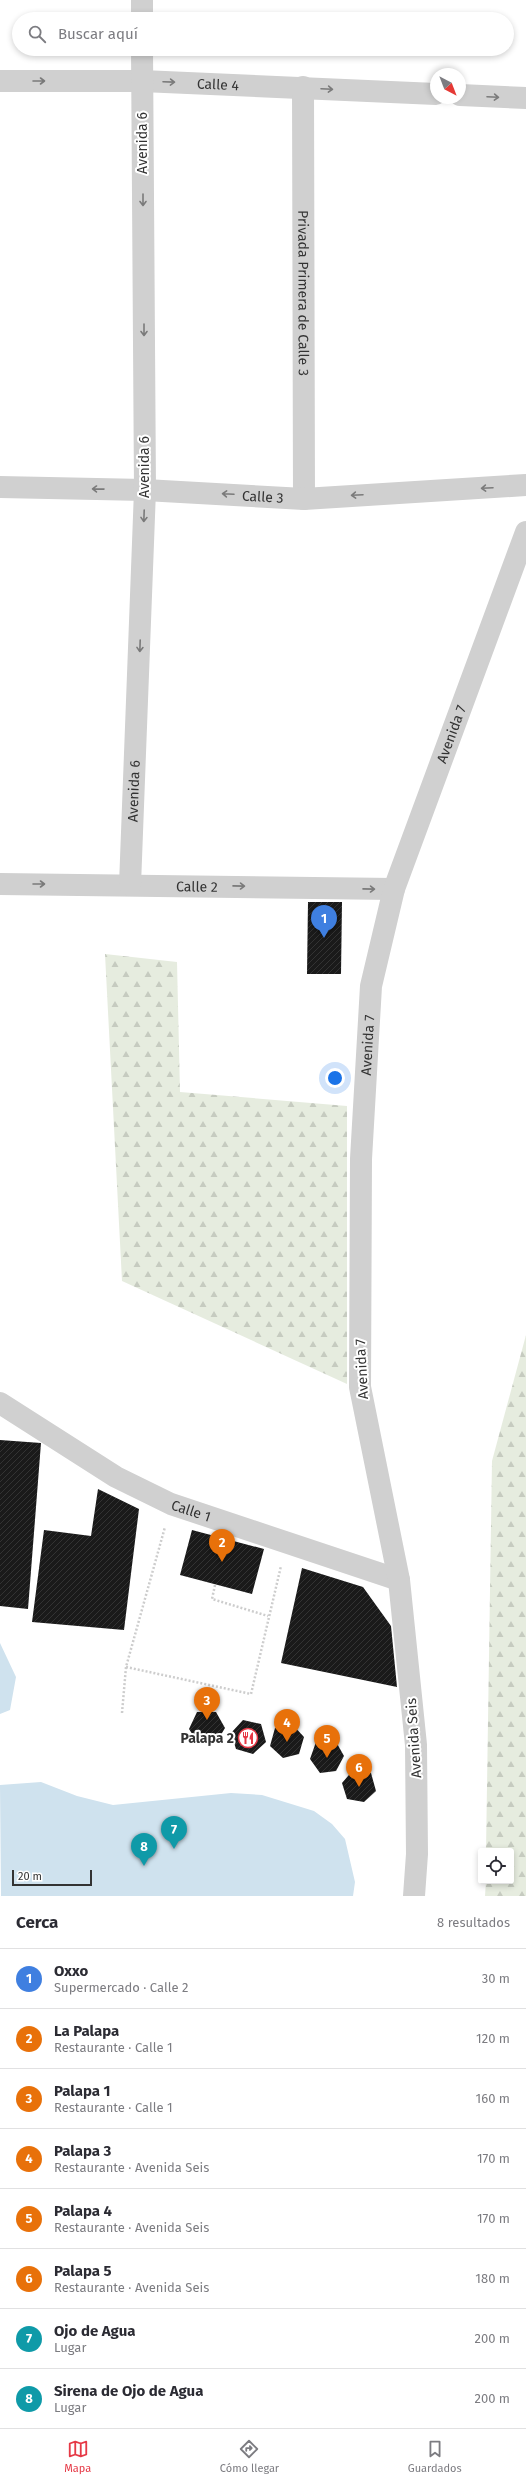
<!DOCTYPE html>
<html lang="es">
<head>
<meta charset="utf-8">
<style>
  :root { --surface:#fff; --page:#f7f7f7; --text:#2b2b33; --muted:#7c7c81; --line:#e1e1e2; --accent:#e63946 }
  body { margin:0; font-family:"Fira Sans",sans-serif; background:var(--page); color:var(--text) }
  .controls { position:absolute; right:12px; bottom:12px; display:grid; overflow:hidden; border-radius:4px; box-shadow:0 2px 6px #0003 }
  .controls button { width:36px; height:36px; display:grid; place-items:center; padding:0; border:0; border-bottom:1px solid var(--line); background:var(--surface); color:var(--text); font:20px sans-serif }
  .compass { position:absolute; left:430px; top:68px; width:36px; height:36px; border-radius:50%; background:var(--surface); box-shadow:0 2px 6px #0003; rotate:138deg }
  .scale { position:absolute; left:12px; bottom:10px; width:80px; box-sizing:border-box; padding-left:4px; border:2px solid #333; border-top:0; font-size:11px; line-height:14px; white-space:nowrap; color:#333; -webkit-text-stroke:3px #fff; paint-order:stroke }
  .you { position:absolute; left:335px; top:1078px; width:14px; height:14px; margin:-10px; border:3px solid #fff; border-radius:50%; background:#1a73e8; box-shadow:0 0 0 6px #1a73e833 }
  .badge { display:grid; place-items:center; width:26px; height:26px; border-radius:50%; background:var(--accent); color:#fff; font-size:13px; font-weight:700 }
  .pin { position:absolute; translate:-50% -33px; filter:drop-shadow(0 1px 2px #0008) }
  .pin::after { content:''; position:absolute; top:21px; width:14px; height:12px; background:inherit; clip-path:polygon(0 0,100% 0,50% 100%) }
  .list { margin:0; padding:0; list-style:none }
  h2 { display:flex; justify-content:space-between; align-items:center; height:52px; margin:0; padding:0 16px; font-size:17px }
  h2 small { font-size:13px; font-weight:400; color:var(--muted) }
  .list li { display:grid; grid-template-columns:26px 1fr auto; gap:12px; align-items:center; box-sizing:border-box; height:60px; padding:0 16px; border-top:1px solid var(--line) }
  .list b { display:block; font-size:15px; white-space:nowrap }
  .list p { margin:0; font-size:13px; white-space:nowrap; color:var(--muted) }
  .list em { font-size:13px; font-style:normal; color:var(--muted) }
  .icon { flex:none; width:22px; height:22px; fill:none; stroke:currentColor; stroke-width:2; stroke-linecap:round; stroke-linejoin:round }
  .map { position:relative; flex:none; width:526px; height:1896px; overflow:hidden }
  .search { position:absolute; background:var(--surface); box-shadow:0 2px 6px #0003; left:12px; right:12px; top:12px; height:44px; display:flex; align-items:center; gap:10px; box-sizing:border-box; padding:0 14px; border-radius:22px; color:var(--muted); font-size:15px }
  .sheet { height:532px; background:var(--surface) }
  nav { display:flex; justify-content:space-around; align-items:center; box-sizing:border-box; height:56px; border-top:1px solid var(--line); background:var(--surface); font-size:11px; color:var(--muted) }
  nav a { display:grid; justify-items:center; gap:2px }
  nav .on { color:var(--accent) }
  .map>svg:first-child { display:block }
  .forest { fill:url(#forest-firs) }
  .water { fill:#cfe2ee }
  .building { fill:url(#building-hatch) }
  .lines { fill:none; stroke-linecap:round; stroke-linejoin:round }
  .path { stroke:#cdcdcd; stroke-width:2.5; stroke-dasharray:2 2; stroke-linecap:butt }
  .minor { stroke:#d0d0d0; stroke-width:22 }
  .oneway { stroke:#7a7a7a }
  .labels { text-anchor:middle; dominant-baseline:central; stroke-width:4; stroke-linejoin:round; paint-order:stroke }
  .street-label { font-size:14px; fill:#333; stroke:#fff }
  .poi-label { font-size:14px; font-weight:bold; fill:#333; stroke:#fff; text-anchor:end }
</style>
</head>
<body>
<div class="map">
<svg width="526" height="1896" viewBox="0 0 526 1896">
  <defs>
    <pattern id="forest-firs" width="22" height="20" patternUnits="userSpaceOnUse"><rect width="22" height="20" fill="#e6ecdf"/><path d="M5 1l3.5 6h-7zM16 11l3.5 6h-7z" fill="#c6cbc0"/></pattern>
    <pattern id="building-hatch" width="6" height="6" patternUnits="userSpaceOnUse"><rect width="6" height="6" fill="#1a1a1a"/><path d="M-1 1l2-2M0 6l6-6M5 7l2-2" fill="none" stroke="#333"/></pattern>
  </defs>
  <rect width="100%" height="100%" fill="#fff"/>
  <path class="forest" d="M105,954L177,962L180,1092L347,1106V1384L122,1281Z
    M526,1335V1896H485L486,1881H511V1851H486L492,1461Z"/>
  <path class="water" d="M0,1643L16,1677L10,1710L0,1714Z
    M41,1782L77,1796L113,1805L231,1793L262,1795L314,1811L332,1824L345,1839L355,1882L353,1896H1L0,1785Z"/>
  <path class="building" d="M308,902H342L341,974H307Z
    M0,1440L41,1443L28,1609L0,1606Z
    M98,1489L139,1509L124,1630L32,1622L44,1530L91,1536Z
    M192,1530L264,1549L252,1594L180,1575Z
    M302,1568L363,1587L391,1626L397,1687L281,1663Z
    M197,1712H216L225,1728L216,1743H198L189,1729Z
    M243,1720L261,1724L266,1742L253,1754L236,1749L231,1733Z
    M292,1724L304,1737L299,1754L283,1758L270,1746L275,1728Z
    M335,1740L344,1756L336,1771L320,1773L310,1759L316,1742Z
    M354,1769L371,1773L376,1791L364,1802L347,1799L342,1783Z"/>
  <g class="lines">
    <path class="path" d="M215,1585L212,1599L268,1616
      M126,1667L251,1694L281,1566
      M122,1713L126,1667L165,1527"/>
    <g class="minor">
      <path d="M142,19V0"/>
      <path id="s1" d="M0,81H142L436,94"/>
      <path id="s2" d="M303,87L304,499"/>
      <path d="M460,95L526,98"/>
      <path id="s3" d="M0,487L145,490L304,499L526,485"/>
      <path id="s4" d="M0,884L394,889"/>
      <path id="s5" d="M130,885L145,490L142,49"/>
      <path id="s6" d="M0,1403L116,1477L171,1504L399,1580"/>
      <path id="s7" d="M414,1896L417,1854L416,1745L399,1580L360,1387L361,1159L371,986L394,889L526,532"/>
    </g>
  </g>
  <defs><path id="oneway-shaft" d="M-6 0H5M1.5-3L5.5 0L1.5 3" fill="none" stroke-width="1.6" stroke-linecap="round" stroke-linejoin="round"/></defs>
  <g class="oneway">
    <use href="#oneway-shaft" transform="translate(39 81)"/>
    <use href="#oneway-shaft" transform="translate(169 82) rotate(2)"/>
    <use href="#oneway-shaft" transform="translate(327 89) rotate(3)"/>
    <use href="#oneway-shaft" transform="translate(493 97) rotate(3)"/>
    <use href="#oneway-shaft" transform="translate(143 200) rotate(90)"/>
    <use href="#oneway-shaft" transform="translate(144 330) rotate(90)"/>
    <use href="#oneway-shaft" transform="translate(487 488) rotate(177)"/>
    <use href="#oneway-shaft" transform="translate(98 489) rotate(-179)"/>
    <use href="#oneway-shaft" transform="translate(228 494) rotate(-177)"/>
    <use href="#oneway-shaft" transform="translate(357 495) rotate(177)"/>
    <use href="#oneway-shaft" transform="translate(144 516) rotate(92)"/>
    <use href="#oneway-shaft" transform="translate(140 646) rotate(92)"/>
    <use href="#oneway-shaft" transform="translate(39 884)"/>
    <use href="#oneway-shaft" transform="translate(239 886) rotate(1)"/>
    <use href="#oneway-shaft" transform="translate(369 889) rotate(1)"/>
  </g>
  <defs>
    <symbol id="restaurant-ring" viewBox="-11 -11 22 22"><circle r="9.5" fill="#fff" stroke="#e63946" stroke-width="1.5"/><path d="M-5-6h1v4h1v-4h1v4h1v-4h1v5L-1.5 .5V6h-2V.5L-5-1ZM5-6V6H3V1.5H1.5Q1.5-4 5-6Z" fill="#e63946"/></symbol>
  </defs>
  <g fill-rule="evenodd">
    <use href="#restaurant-ring" x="237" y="1727" width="22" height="22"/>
  </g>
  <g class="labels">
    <g class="street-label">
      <text stroke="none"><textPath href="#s1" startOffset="218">Calle 4</textPath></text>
      <text transform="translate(142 143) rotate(-90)">Avenida 6</text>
      <text stroke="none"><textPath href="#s2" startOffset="206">Privada Primera de Calle 3</textPath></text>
      <text transform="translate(144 467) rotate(-90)">Avenida 6</text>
      <text stroke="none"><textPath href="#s3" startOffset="263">Calle 3</textPath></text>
      <text stroke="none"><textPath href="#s7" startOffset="1180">Avenida 7</textPath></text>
      <text stroke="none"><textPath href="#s5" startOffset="94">Avenida 6</textPath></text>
      <text stroke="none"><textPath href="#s4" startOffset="197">Calle 2</textPath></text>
      <text stroke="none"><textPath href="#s7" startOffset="856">Avenida 7</textPath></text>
      <text transform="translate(362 1369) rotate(-93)">Avenida 7</text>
      <text stroke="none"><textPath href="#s6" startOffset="220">Calle 1</textPath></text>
      <text transform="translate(414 1738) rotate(-94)">Avenida Seis</text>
    </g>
    <g class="poi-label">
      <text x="234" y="1738">Palapa 2</text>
    </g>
  </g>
</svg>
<div class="controls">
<button><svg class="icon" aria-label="locate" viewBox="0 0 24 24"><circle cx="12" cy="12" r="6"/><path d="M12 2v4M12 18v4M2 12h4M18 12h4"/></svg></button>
</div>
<svg class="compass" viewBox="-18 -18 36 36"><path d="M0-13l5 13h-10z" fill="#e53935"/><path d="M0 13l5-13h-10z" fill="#7c7c81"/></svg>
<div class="scale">20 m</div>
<div class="you"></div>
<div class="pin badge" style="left:324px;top:938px;background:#3f7fe0">1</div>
<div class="pin badge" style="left:222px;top:1562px;background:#e8710a">2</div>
<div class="pin badge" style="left:207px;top:1720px;background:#e8710a">3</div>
<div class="pin badge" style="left:287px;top:1742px;background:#e8710a">4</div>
<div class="pin badge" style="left:327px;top:1758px;background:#e8710a">5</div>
<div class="pin badge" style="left:359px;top:1787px;background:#e8710a">6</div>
<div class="pin badge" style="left:174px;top:1849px;background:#0f9aa8">7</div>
<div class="pin badge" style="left:144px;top:1866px;background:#0f9aa8">8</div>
<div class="search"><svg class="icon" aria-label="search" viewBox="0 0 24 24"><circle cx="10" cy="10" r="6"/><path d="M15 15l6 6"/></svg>Buscar aquí</div>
</div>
<section class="sheet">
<h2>Cerca<small>8 resultados</small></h2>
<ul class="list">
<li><span class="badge" style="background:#3f7fe0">1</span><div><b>Oxxo</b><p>Supermercado · Calle 2</p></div><em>30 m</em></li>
<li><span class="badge" style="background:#e8710a">2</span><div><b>La Palapa</b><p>Restaurante · Calle 1</p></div><em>120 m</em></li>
<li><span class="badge" style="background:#e8710a">3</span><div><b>Palapa 1</b><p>Restaurante · Calle 1</p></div><em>160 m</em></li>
<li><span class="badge" style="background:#e8710a">4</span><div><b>Palapa 3</b><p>Restaurante · Avenida Seis</p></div><em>170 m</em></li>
<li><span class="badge" style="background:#e8710a">5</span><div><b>Palapa 4</b><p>Restaurante · Avenida Seis</p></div><em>170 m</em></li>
<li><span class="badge" style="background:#e8710a">6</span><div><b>Palapa 5</b><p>Restaurante · Avenida Seis</p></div><em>180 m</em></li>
<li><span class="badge" style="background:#0f9aa8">7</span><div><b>Ojo de Agua</b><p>Lugar</p></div><em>200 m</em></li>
<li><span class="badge" style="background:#0f9aa8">8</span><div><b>Sirena de Ojo de Agua</b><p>Lugar</p></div><em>200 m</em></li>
</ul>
</section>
<nav>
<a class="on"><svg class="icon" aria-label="map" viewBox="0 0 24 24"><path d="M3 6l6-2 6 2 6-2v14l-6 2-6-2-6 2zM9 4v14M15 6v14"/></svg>Mapa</a>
<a><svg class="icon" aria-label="directions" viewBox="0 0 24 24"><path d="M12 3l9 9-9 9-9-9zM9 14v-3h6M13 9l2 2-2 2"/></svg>Cómo llegar</a>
<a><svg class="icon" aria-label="saved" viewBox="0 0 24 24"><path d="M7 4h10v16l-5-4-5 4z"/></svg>Guardados</a>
</nav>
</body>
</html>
